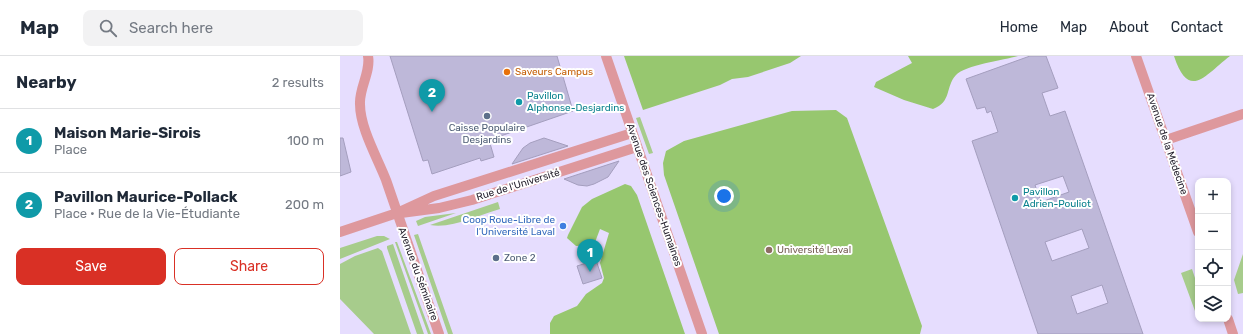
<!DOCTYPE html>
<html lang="en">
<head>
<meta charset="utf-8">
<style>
  :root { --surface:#fff; --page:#f2f2f3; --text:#1f2937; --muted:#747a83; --line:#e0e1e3; --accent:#d93025 }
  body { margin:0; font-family:Rubik,sans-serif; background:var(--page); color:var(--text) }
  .controls { position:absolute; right:12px; bottom:12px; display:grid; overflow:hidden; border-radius:8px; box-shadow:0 2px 6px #0003 }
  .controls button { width:36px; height:36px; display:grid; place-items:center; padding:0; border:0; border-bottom:1px solid var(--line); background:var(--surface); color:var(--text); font:20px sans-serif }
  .you { position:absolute; left:384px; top:140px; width:14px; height:14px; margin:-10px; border:3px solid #fff; border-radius:50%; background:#1a73e8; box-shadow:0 0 0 6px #1a73e833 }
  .badge { display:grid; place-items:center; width:26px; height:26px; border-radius:50%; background:var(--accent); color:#fff; font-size:13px; font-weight:700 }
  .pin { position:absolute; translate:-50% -33px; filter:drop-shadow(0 1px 2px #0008) }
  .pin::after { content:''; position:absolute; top:21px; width:14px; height:12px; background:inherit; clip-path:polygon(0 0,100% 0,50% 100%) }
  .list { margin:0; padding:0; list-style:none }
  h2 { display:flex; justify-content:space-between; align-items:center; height:52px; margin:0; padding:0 16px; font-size:17px }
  h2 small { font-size:13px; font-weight:400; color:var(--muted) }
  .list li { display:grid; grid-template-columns:26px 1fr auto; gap:12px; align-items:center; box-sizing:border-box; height:64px; padding:0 16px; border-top:1px solid var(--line) }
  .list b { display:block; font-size:15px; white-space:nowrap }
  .list p { margin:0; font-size:13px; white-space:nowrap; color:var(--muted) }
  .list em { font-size:13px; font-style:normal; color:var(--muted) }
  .actions { display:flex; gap:8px; padding:12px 16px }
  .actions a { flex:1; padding:9px 0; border:1px solid var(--accent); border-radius:8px; text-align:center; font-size:14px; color:var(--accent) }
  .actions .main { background:var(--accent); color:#fff }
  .icon { flex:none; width:22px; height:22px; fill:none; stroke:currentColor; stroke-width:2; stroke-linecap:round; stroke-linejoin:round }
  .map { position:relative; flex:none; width:903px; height:278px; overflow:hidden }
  header { display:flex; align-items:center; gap:24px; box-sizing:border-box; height:56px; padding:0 20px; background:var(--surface); border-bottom:1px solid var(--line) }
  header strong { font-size:19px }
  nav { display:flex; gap:22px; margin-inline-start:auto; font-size:14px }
  .search { width:280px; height:36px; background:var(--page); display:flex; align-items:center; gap:10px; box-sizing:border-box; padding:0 14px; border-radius:8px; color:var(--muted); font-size:15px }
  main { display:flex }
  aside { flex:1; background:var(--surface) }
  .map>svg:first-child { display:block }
  .built { fill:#e6ddfe; fill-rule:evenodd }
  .green { fill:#a7cc8c }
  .forest { fill:#97c76f }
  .building { fill:#beb8d9; stroke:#a49ebe; fill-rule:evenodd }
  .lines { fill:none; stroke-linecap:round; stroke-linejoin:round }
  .street { stroke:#de989d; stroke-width:10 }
  .food-dot { fill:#e8710a; stroke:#fff; stroke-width:1.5 }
  .culture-dot { fill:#0f9aa8; stroke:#fff; stroke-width:1.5 }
  .service-dot { fill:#5c6f8a; stroke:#fff; stroke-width:1.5 }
  .shop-dot { fill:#3f7fe0; stroke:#fff; stroke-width:1.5 }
  .education-dot { fill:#8d6e63; stroke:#fff; stroke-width:1.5 }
  .labels { text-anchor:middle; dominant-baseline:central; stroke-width:4; stroke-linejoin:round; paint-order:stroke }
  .food-label { font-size:10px; fill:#c56008; stroke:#fff; text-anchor:start }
  .culture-label { font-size:10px; fill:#0d838f; stroke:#fff; text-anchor:start }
  .service-label { font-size:10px; fill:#4e5e75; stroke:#fff }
  .street-label { font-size:10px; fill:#26222e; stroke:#fff }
  .shop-label { font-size:10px; fill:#366cbe; stroke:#fff; text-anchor:end }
  .education-label { font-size:10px; fill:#785e54; stroke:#fff; text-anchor:start }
</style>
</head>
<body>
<header>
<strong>Map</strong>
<div class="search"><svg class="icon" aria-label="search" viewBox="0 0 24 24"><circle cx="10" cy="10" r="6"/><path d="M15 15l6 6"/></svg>Search here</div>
<nav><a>Home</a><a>Map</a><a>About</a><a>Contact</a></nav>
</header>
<main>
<aside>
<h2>Nearby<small>2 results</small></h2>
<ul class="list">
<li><span class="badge" style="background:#0f9aa8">1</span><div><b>Maison Marie-Sirois</b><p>Place</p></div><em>100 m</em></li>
<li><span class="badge" style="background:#0f9aa8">2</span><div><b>Pavillon Maurice-Pollack</b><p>Place · Rue de la Vie-Étudiante</p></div><em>200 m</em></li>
</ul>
<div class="actions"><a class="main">Save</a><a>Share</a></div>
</aside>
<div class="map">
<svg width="903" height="278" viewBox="0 0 903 278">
  <rect width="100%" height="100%" fill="#efe9fe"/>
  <path class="built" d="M0,0H903V278H0ZM858,125H888V263H858Z"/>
  <path class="green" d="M300,61L313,97L309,98L296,62Z
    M158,146L160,153C139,159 112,173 90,169Z
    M116,157L78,170L76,165L85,161Z
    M78,178L113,278H108L74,179Z
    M37,180H44L50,183L0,203V192Z
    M55,186H57L91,278H88Z
    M53,188L84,278H77L47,192V190Z
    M38,192L42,195L71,278H34L0,243V208L15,200Z
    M903,198V237L898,238L894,224Z
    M852,213L858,231V254L855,255L841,217Z"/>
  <path class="forest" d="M284,0H461L450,7L408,21L392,23L380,29L303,54Z
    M568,0H678C664,4 625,9 616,19C605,31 612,46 593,53L564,44L534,31L536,26L572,7Z
    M834,0H890C866,18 849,46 834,0Z
    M496,54L507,62L582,270L580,278H379L324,119L323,107L326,95L344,85L452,55Z
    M285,128L291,130L297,139L345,278H210V267L214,260L237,250L246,238L262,227L264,222L260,207L269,177L260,173L254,189L236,190L227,182L228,179L242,151L252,143Z"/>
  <path class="building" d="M50,0H217L233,55L149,84L154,101L141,105L140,102L92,118L88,104L83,105Z
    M690,0H706L718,32L702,37L710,60L725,55L803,278H698L632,85L658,76L651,55L647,57L645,51L637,53L626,23ZM723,120L729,136L701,146L695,129ZM742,173L749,192L712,205L705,186ZM762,229L768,247L737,258L731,240Z
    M0,82H3L11,116L0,120Z
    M204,82L228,90L172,108L183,92L190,87Z
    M279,105L268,121L254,128L247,130L238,129L224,123Z
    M256,204L262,222L243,228L237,210Z"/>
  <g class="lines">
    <path class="street" d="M28,0C31,16 19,32 20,48C20,72 37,101 46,124L99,278
      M266,0L362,278
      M796,0L858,176
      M826,84L903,58
      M61,157L99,152L132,144L297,91
      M0,176L57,157L94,140L292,77
      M888,263L893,278"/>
  </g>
  <circle class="food-dot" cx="167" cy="16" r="4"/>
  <g class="culture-dot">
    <circle cx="179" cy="46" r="4"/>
    <circle cx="675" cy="142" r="4"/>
  </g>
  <g class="service-dot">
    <circle cx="147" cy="60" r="4"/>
    <circle cx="156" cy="202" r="4"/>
  </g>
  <circle class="shop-dot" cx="223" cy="170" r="4"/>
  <circle class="education-dot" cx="429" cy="194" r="4"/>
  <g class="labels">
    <g class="food-label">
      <text x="175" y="16">Saveurs Campus</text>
    </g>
    <g class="culture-label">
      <text x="187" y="40">Pavillon<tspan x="187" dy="12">Alphonse-Desjardins</tspan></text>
      <text x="683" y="136">Pavillon<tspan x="683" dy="12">Adrien-Pouliot</tspan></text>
    </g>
    <g class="service-label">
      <text x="147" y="72">Caisse Populaire<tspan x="147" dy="12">Desjardins</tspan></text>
      <text x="164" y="202" text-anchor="start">Zone 2</text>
    </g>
    <g class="street-label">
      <text transform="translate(827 88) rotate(71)">Avenue de la Médecine</text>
      <text transform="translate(178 129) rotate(-17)">Rue de l'Université</text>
      <text transform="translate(314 139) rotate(71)">Avenue des Sciences-Humaines</text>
      <text transform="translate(78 218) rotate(70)">Avenue du Séminaire</text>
    </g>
    <g class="shop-label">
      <text x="215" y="164">Coop Roue-Libre de<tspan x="215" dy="12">l’Université Laval</tspan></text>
    </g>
    <g class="education-label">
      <text x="437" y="194">Université Laval</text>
    </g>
  </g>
</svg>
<div class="controls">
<button>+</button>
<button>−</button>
<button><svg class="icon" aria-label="locate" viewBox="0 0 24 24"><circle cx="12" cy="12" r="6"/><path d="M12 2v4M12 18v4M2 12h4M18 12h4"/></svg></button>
<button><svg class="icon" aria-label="layers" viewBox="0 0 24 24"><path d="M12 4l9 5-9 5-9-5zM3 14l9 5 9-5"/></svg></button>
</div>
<div class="you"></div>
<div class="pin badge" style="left:250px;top:216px;background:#0f9aa8">1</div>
<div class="pin badge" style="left:92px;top:56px;background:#0f9aa8">2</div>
</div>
</main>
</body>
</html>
